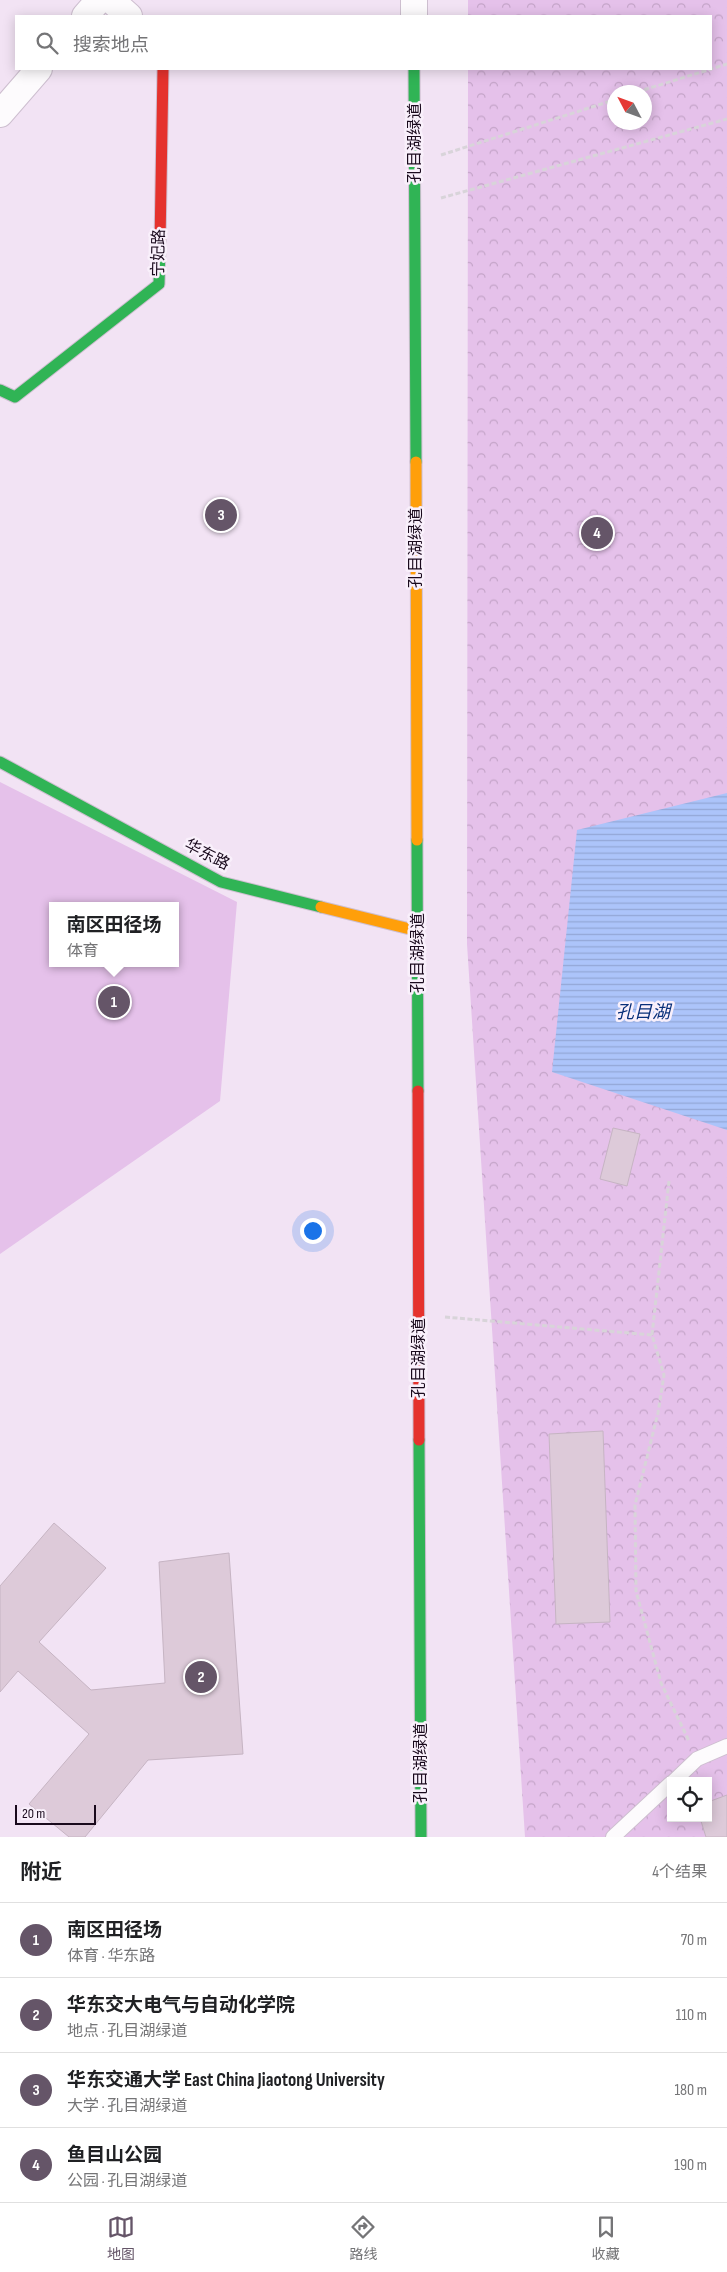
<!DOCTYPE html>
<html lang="zh">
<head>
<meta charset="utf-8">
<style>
  :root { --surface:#fff; --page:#f2f2f2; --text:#202124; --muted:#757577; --line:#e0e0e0; --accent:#655568 }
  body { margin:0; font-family:"Sofia Sans Condensed","Noto Sans SC",sans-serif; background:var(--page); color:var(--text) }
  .controls { position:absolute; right:15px; bottom:15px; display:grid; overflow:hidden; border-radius:0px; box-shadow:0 2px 12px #0003 }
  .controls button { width:45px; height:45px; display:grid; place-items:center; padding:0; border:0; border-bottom:1px solid var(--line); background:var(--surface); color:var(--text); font:25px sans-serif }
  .compass { position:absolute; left:607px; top:85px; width:45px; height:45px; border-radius:50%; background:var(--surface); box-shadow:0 2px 12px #0003; rotate:311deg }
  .scale { position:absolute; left:15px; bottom:12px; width:81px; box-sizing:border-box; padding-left:5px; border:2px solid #19091c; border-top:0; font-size:14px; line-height:18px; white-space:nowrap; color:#19091c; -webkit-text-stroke:4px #f9f0fb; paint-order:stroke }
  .you { position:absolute; left:312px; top:1230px; width:18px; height:18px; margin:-12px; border:4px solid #fff; border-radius:50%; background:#1a73e8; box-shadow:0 0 0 8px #1a73e833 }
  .badge { display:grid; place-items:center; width:32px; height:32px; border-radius:50%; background:var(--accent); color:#fff; font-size:16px; font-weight:700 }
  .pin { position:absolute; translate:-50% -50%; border:2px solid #fff; box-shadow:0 1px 5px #0006 }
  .popup { position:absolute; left:49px; top:902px; width:130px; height:65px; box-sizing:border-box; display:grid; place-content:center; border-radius:0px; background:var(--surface); filter:drop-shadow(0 1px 4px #0005); font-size:16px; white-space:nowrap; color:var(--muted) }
  .popup b { font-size:19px; color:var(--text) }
  .popup::after { content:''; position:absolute; left:50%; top:100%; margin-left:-10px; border:10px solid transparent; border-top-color:var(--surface) }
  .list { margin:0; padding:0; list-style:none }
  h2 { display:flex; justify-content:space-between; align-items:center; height:65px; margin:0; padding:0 20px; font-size:21px }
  h2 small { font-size:16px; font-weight:400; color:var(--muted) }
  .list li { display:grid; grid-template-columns:32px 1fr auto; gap:15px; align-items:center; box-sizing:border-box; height:75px; padding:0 20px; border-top:1px solid var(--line) }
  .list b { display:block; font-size:19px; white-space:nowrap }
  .list p { margin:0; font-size:16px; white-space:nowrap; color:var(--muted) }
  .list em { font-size:16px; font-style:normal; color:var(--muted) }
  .icon { flex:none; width:28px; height:28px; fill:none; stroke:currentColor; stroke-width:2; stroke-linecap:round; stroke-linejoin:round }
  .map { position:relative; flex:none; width:727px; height:1837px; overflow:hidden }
  .search { position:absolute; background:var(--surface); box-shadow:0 2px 12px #0003; left:15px; right:15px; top:15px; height:55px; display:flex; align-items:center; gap:12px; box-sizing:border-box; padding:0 18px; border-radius:0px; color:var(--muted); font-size:19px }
  .sheet { height:365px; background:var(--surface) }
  nav { display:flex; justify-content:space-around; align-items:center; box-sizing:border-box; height:70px; border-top:1px solid var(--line); background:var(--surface); font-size:14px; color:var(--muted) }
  nav a { display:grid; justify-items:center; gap:2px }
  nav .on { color:var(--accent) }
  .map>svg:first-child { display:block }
  .park { fill:url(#park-crowns); fill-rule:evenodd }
  .pitch { fill:#e5c1ea; fill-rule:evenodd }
  .water { fill:url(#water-rules) }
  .building { fill:#ddcad9; stroke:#c6b4c3 }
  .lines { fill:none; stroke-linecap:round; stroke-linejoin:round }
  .lane-casing { stroke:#cebfd0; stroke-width:16 }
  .street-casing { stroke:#cebfd0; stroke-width:28 }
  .fast-casing { stroke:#cebfd0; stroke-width:13 }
  .slow-casing { stroke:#cebfd0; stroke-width:13 }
  .jam-casing { stroke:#cebfd0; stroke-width:13 }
  .path { stroke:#d8d4d9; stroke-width:3; stroke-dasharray:5 2.5; stroke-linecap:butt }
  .lane { stroke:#fdfbfd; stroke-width:14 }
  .street { stroke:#fdfbfd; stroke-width:26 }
  .fast { stroke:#30b455; stroke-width:11 }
  .slow { stroke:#ff9f0a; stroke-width:11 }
  .jam { stroke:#e5322d; stroke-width:11 }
  .labels { text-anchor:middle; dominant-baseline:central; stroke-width:5; stroke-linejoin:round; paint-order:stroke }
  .street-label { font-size:16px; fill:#19091c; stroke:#f9f0fb }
  .water-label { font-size:18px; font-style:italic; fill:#08307a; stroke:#f9f0fb }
</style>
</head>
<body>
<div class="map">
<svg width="727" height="1837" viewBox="0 0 727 1837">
  <defs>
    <pattern id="park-crowns" width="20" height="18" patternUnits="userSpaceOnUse" patternTransform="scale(1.25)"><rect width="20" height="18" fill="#e5c1ea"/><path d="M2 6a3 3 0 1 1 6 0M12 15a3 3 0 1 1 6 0" fill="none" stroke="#c4a4c8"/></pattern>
    <pattern id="water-rules" width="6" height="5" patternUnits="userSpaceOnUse" patternTransform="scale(1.25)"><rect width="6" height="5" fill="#acc4fa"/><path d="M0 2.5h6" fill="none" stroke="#93a7d6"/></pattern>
  </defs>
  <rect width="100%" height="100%" fill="#f2e3f4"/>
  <path class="park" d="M468,0H727V1837H525L467,944L468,69H711V16H468ZM614,92H644V122H614ZM671,1781H708V1818H671Z"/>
  <path class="pitch" d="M0,782L237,902L220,1101L0,1254ZM53,906H175V963H53Z"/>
  <path class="water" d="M727,793V1130L552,1072L577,830Z"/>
  <path class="building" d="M613,1128L640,1134L627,1186L600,1179Z
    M603,1431L610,1622L556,1624L549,1434Z
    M54,1523L106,1568L39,1642L91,1690L165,1683L159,1562L229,1553L243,1754L148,1760L85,1837H69L29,1804L89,1734L18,1671L0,1692V1586Z
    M727,1795V1837H706L700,1818H708V1802Z"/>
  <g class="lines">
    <defs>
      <path id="lane" d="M674,1781L697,1759L727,1746
        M613,1837L671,1783"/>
      <path id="street" d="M111,0L129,16
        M414,0V16
        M85,16L99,0
        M0,114L39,69"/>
      <path id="fast" d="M414,69L416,462
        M0,390L15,397L159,284L160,243
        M0,762L221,882L321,907
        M417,840L418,1091
        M419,1440L421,1837"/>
      <path id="slow" d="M416,462L417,840
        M321,907L418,931"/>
      <path id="jam" d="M160,243L163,69
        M418,1091L419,1440"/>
    </defs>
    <use href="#lane" class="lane-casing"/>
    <use href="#street" class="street-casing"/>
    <use href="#fast" class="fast-casing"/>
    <use href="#slow" class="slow-casing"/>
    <use href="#jam" class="jam-casing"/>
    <path class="path" d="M637,92L727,64
      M441,155L614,100
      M441,198L727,119
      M445,1317L652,1335L664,1375L658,1413L635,1505L636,1591L661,1683L689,1741
      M652,1335L669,1181"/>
    <use href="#lane" class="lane"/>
    <use href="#street" class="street"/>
    <use href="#fast" class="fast"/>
    <use href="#slow" class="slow"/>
    <use href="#jam" class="jam"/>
  </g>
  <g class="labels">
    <g class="street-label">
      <text transform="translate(415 143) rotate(-90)">孔目湖绿道</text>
      <text transform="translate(159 253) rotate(-89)">宁妃路</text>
      <text transform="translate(416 548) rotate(-90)">孔目湖绿道</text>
      <text transform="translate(207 855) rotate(27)">华东路</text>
      <text transform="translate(418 953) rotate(-90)">孔目湖绿道</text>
      <text transform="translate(419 1358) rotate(-90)">孔目湖绿道</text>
      <text transform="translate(421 1763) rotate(-90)">孔目湖绿道</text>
    </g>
    <g class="water-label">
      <text x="643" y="1012">孔目湖</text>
    </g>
  </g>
</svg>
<div class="controls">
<button><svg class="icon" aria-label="locate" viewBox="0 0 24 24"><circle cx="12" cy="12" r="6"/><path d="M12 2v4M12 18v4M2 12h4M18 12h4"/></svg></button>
</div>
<svg class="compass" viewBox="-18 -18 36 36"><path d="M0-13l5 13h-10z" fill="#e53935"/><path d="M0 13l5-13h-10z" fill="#757577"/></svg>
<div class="scale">20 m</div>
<div class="you"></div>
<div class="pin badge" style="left:114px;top:1002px">1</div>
<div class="popup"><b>南区田径场</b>体育</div>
<div class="pin badge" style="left:201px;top:1677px">2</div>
<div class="pin badge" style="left:221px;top:515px">3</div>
<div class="pin badge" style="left:597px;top:533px">4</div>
<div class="search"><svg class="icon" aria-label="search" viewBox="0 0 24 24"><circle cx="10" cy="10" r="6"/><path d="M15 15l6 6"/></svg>搜索地点</div>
</div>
<section class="sheet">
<h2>附近<small>4个结果</small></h2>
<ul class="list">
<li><span class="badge">1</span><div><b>南区田径场</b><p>体育 · 华东路</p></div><em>70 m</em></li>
<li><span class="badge">2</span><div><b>华东交大电气与自动化学院</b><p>地点 · 孔目湖绿道</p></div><em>110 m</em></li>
<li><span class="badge">3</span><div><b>华东交通大学 East China Jiaotong University</b><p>大学 · 孔目湖绿道</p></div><em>180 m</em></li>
<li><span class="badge">4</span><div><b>鱼目山公园</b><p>公园 · 孔目湖绿道</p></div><em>190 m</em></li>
</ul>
</section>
<nav>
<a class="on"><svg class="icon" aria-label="map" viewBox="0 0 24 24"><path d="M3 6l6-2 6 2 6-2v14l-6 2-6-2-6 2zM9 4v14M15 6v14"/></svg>地图</a>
<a><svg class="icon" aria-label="directions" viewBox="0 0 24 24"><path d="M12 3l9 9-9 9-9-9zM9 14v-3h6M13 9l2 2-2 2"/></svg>路线</a>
<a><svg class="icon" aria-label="saved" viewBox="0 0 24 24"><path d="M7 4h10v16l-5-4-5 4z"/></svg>收藏</a>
</nav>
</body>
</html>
